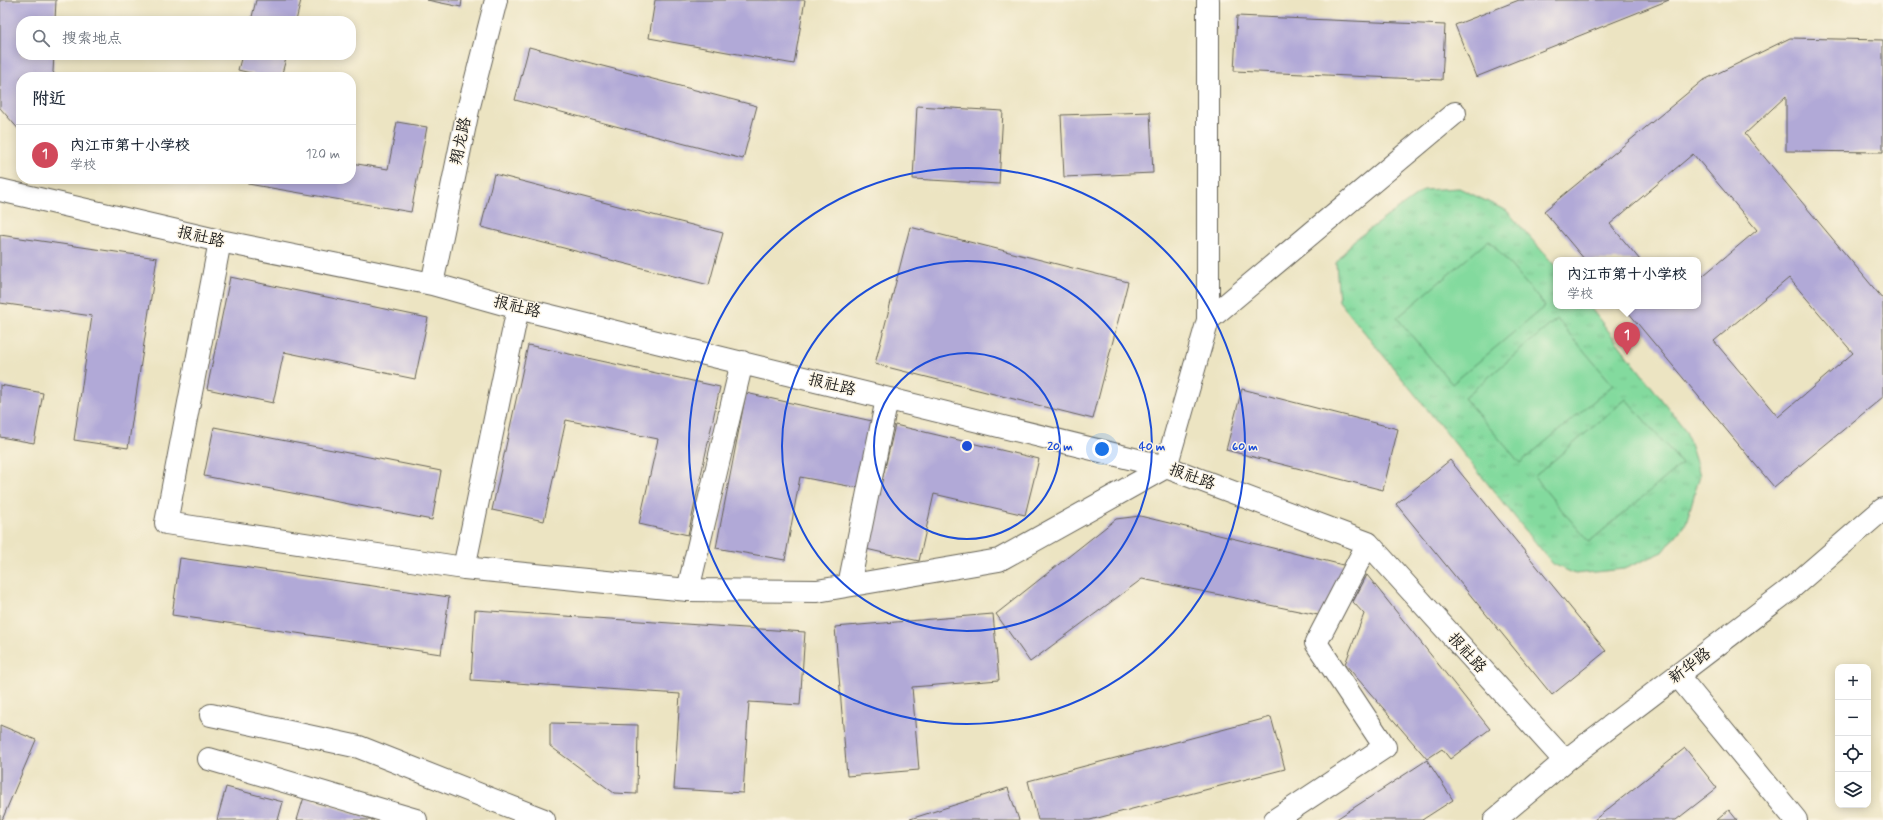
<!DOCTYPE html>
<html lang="zh">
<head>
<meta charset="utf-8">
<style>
  :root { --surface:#fff; --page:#f6f6f7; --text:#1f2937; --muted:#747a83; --line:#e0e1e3; --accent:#d1495b }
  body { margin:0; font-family:Mynerve,"LXGW WenKai TC",sans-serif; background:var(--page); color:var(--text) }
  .controls { position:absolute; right:12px; bottom:12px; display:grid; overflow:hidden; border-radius:8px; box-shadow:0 2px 10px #0003 }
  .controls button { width:36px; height:36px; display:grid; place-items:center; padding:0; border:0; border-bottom:1px solid var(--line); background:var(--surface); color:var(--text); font:20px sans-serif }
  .you { position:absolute; left:1102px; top:449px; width:14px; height:14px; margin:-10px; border:3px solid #fff; border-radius:50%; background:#1a73e8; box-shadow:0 0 0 6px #1a73e833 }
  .badge { display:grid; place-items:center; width:26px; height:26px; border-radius:50%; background:var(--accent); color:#fff; font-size:13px; font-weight:700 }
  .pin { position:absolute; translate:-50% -33px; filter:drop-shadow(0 1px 2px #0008) }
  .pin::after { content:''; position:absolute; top:21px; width:14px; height:12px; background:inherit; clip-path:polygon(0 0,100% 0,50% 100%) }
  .popup { position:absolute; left:1553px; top:257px; width:148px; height:52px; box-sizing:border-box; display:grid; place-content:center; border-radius:8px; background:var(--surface); filter:drop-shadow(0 1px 3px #0005); font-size:13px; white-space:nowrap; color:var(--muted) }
  .popup b { font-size:15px; color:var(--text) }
  .popup::after { content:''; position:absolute; left:50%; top:100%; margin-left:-8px; border:8px solid transparent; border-top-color:var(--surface) }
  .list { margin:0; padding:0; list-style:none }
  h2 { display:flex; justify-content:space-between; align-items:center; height:52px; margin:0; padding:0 16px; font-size:17px }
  h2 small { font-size:13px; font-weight:400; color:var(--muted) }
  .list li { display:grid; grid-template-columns:26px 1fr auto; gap:12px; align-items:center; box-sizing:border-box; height:60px; padding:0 16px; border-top:1px solid var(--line) }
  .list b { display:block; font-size:15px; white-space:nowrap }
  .list p { margin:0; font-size:13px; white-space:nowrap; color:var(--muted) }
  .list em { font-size:13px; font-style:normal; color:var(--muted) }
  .icon { flex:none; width:22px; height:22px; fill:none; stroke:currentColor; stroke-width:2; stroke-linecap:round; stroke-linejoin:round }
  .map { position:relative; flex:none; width:1883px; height:820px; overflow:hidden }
  .search { position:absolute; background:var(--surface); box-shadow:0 2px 10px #0003; left:16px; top:16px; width:340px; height:44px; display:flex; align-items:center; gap:10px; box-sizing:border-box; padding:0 14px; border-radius:16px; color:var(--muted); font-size:15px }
  .panel { position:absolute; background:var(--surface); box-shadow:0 2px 10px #0003; left:16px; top:72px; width:340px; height:112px; border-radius:16px }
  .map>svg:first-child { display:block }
  .park { fill:url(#park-tufts); stroke:#507b5d }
  .pitch { fill:#83da9e; stroke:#507b5d }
  .building { fill:#b1a9d7; fill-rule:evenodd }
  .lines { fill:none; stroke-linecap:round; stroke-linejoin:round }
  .minor-casing { stroke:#656256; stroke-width:24 }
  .minor { stroke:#fff; stroke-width:22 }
  .ring { fill:none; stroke:#1d4ed8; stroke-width:2 }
  .labels { text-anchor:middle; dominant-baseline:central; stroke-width:3; stroke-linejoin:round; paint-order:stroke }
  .street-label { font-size:16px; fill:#1c1c1c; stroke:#fcf5e5 }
  .centre { fill:#1d4ed8; stroke:#fcf5e5; stroke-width:2 }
  .ring-label { font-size:12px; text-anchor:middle; font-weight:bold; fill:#1d4ed8; stroke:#fcf5e5; stroke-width:3; stroke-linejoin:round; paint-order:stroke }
</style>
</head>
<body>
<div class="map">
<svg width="1883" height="820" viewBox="0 0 1883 820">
  <defs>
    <pattern id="park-tufts" width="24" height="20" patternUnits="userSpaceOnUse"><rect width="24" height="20" fill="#83da9e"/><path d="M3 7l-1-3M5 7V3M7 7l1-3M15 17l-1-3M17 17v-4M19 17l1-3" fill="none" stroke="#71ba88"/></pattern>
  </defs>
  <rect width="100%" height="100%" fill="#fcf5e5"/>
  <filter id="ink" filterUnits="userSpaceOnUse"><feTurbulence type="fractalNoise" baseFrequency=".025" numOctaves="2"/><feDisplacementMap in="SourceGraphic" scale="8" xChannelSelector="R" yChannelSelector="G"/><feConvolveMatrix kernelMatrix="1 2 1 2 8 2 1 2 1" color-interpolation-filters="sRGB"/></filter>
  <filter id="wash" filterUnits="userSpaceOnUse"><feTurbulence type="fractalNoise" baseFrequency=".012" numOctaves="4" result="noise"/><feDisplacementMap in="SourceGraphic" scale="16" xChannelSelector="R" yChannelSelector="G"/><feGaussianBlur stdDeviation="0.9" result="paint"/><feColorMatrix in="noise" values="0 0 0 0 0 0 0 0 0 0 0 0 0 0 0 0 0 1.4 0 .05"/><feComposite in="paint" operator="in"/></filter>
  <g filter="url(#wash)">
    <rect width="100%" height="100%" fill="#ece4c2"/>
    <path class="park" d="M1459,188L1507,211L1556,267V306H1589L1686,431L1700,475L1686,523L1663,552L1624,569L1575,574L1553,564L1339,301L1336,263L1353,241L1424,190Z"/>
    <path class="pitch" d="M1489,240L1545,306L1452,384L1397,318Z
      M1557,319L1613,385L1520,463L1464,398Z
      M1626,399L1682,464L1589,542L1534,477Z"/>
    <g id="blocks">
      <path class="building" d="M0,0H56L55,21H21V55H54L53,72L57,77H21V132L0,108Z
        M256,0H301L296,21H251Z
        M427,0H462L461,7Z
        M655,0H805L794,64L649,38Z
        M1519,0H1669L1476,77L1455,25Z
        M1237,16L1445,25L1442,80L1234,71Z
        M1790,38L1883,40V152L1786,151V96L1745,134L1883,299V397L1774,487L1623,306H1698V280L1757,230L1693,154L1610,224L1640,260H1585L1544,211L1702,81ZM1789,278L1853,353L1778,417L1714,341Z
        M529,47L757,106L743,159L515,100Z
        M242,55H287L281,77H267L238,70Z
        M917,106L1003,111L999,184L913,179Z
        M1150,112L1153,173L1064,177L1061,115Z
        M397,122L427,127L411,212L248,184L249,179H351V163L388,169Z
        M494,174L723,233L709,285L481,227Z
        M174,179H197L196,184Z
        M910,227L1128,282L1093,419L875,364Z
        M0,235L157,258L128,448L74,440L92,316L0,303Z
        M230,277L428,318L415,379L284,352L273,403L207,389Z
        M528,345L720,387L688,535L639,524L658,439L566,420L544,521L492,510Z
        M0,385L43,393L34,443L0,437Z
        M1242,389L1398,429L1383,490L1226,450Z
        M746,393L872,421L859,488L800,477L785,560L716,548Z
        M895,425L1039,459L1025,515L934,494L919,561L866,549Z
        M214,427L441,471L432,520L204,476Z
        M1450,460L1606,651L1552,695L1396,504Z
        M1140,516L1343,565L1366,574L1353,601L1331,595L1323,616L1142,579L1030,662L996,614L1116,519Z
        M180,558L449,597L441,654L172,615Z
        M1367,575L1490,729L1450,759L1442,749L1427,759L1345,664L1364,614L1353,602Z
        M475,610L805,632L800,705L749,702L743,793L674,789L680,694L471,680Z
        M993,614L999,680L912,687L919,770L847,776L835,627Z
        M1271,717L1285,769L1090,820H1038L1028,781Z
        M550,723L638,725L637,794L614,793L550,746Z
        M0,725L36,740L2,820H0Z
        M1685,748L1717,788L1676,820H1594Z
        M1427,760L1453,800L1422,820H1335Z
        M226,787L283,802L278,820H217Z
        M1008,788L1019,820H907Z
        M304,797L374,820H297Z
        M1729,810L1737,820H1717Z"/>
    </g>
  </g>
  <g filter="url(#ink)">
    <use href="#blocks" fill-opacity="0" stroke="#656256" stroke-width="1"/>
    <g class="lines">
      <defs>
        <path id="minor" d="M1208,0V320
          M0,190L220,241L432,284L518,308L1166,467L1368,543L1565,761
          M220,241L166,523L464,568L688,590L817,591L999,560L1166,467L1208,320L1455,113
          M432,284L468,110L496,0
          M464,568L518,308
          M849,585L887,399
          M688,590L742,362
          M1678,676L1796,820
          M211,715L359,747L544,820
          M209,759L416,820
          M1275,820L1385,747L1316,643L1368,543
          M1495,820L1565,761L1788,591L1883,509"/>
      </defs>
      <use href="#minor" class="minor-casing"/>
      <use href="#minor" class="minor"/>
    </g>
  </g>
  <g class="ring">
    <circle cx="967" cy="446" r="93"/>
    <circle cx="967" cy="446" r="185"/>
    <circle cx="967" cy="446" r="278"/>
  </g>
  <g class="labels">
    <g class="street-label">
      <text transform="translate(461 141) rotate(-78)">翔龙路</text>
      <text transform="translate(201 237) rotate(13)">报社路</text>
      <text transform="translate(517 307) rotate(14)">报社路</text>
      <text transform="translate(832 385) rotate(14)">报社路</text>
      <text transform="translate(1192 477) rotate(20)">报社路</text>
      <text transform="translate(1467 653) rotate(48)">报社路</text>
      <text transform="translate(1690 666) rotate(-37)">新华路</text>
    </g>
  </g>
  <circle cx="967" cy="446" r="6" class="centre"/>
  <g class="ring-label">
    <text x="1060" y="450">20 m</text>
    <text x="1152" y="450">40 m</text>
    <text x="1245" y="450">60 m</text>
  </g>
</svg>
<div class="controls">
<button>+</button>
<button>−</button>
<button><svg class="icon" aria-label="locate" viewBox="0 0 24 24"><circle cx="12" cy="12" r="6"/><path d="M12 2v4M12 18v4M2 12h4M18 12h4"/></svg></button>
<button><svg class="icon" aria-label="layers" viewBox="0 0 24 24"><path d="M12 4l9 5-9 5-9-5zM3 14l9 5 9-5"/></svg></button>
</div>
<div class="you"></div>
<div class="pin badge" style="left:1627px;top:355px">1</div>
<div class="popup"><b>内江市第十小学校</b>学校</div>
<div class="search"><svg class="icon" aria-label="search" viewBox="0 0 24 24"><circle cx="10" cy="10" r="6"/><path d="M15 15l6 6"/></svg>搜索地点</div>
<section class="panel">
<h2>附近<small></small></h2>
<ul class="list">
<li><span class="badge">1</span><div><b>内江市第十小学校</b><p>学校</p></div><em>120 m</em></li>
</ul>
</section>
</div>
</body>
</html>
